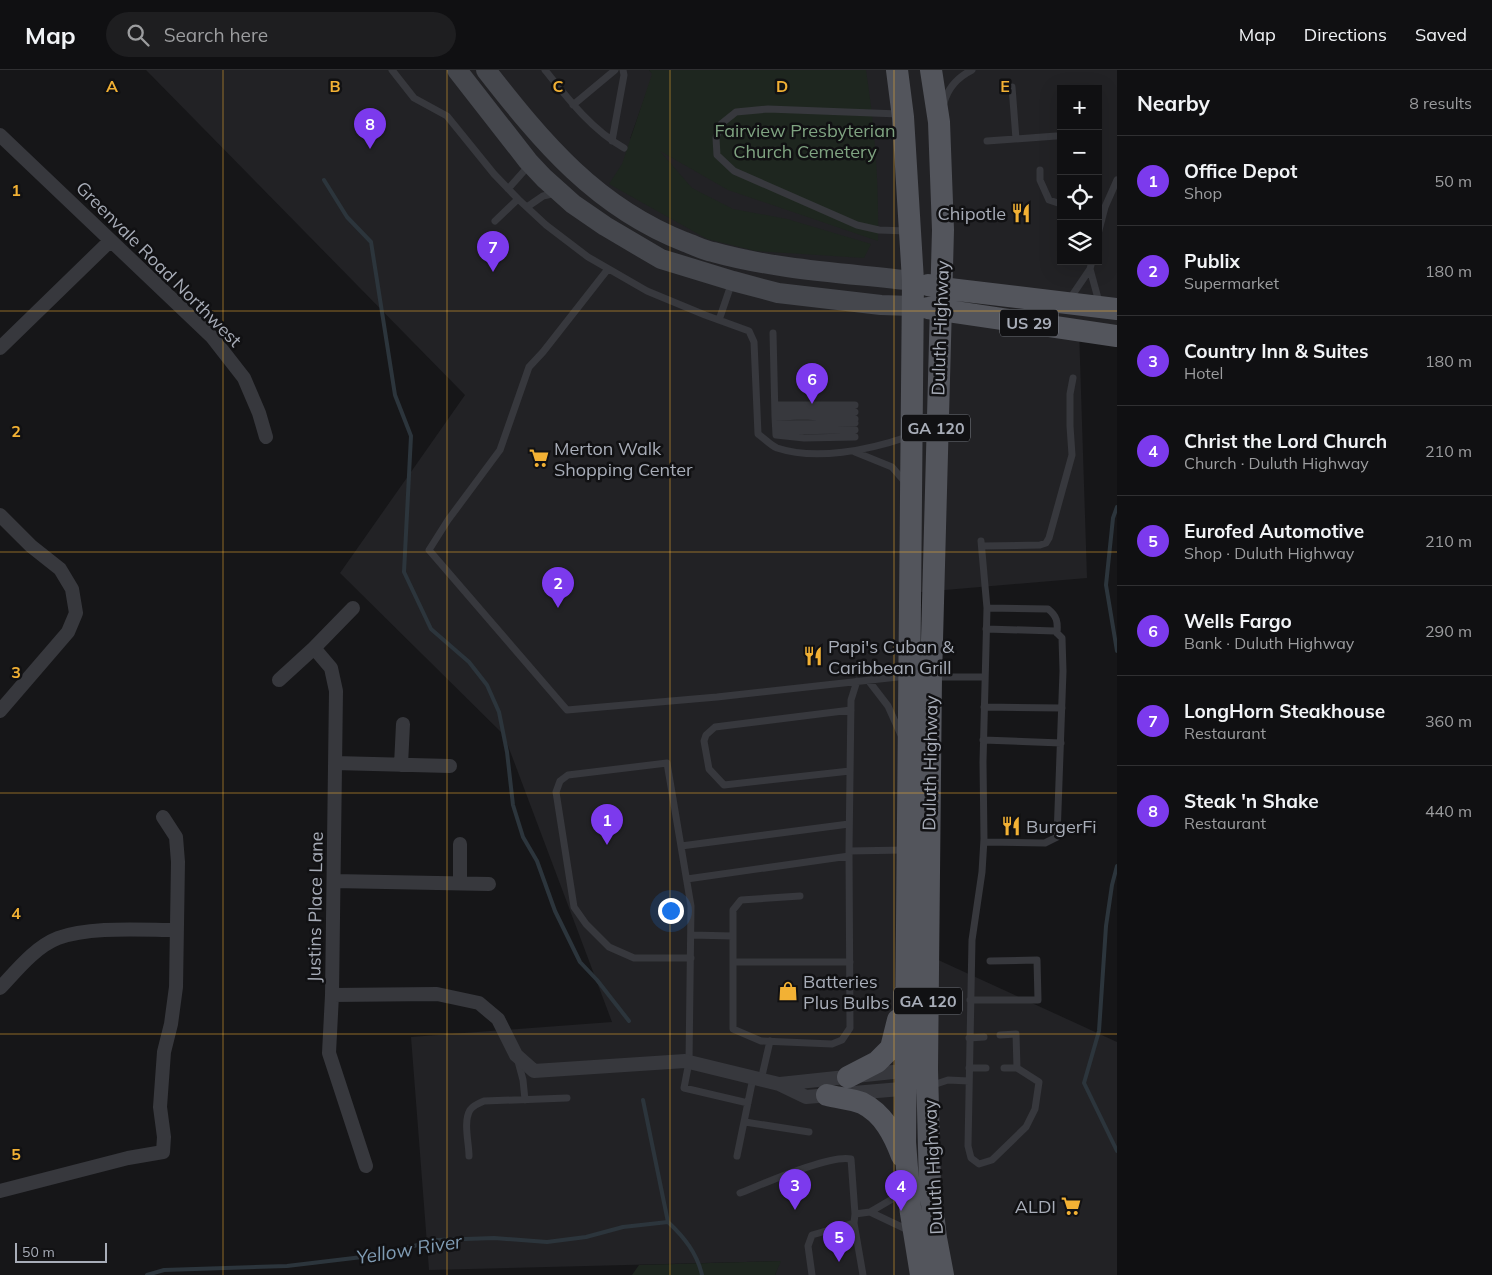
<!DOCTYPE html>
<html lang="en">
<head>
<meta charset="utf-8">
<style>
  :root { --surface:#101012; --page:#1e1e20; --text:#f1f3f6; --muted:#9c9d9f; --line:#303032; --accent:#7c3aed }
  body { margin:0; font-family:Mulish,sans-serif; background:var(--page); color:var(--text) }
  .controls { position:absolute; right:15px; top:15px; display:grid; overflow:hidden; border-radius:0px; box-shadow:0 5px 20px #0002 }
  .controls button { width:45px; height:45px; display:grid; place-items:center; padding:0; border:0; border-bottom:1px solid var(--line); background:var(--surface); color:var(--text); font:25px sans-serif }
  .scale { position:absolute; left:15px; bottom:12px; width:92px; box-sizing:border-box; padding-left:5px; border:2px solid #a8adb8; border-top:0; font-size:14px; line-height:18px; white-space:nowrap; color:#a8adb8; -webkit-text-stroke:4px #111113; paint-order:stroke }
  .you { position:absolute; left:670px; top:840px; width:18px; height:18px; margin:-12px; border:4px solid #fff; border-radius:50%; background:#1a73e8; box-shadow:0 0 0 8px #1a73e833 }
  .badge { display:grid; place-items:center; width:32px; height:32px; border-radius:50%; background:var(--accent); color:#fff; font-size:16px; font-weight:700 }
  .pin { position:absolute; translate:-50% -41px; filter:drop-shadow(0 1px 2px #0008) }
  .pin::after { content:''; position:absolute; top:26px; width:18px; height:15px; background:inherit; clip-path:polygon(0 0,100% 0,50% 100%) }
  .list { margin:0; padding:0; list-style:none }
  h2 { display:flex; justify-content:space-between; align-items:center; height:65px; margin:0; padding:0 20px; font-size:21px }
  h2 small { font-size:16px; font-weight:400; color:var(--muted) }
  .list li { display:grid; grid-template-columns:32px 1fr auto; gap:15px; align-items:center; box-sizing:border-box; height:90px; padding:0 20px; border-top:1px solid var(--line) }
  .list b { display:block; font-size:19px; white-space:nowrap }
  .list p { margin:0; font-size:16px; white-space:nowrap; color:var(--muted) }
  .list em { font-size:16px; font-style:normal; color:var(--muted) }
  .icon { flex:none; width:28px; height:28px; fill:none; stroke:currentColor; stroke-width:2; stroke-linecap:round; stroke-linejoin:round }
  .map { position:relative; flex:none; width:1117px; height:1205px; overflow:hidden }
  header { display:flex; align-items:center; gap:30px; box-sizing:border-box; height:70px; padding:0 25px; background:var(--surface); border-bottom:1px solid var(--line) }
  header strong { font-size:24px }
  nav { display:flex; gap:28px; margin-inline-start:auto; font-size:18px }
  .search { width:350px; height:45px; background:var(--page); display:flex; align-items:center; gap:12px; box-sizing:border-box; padding:0 18px; border-radius:28px; color:var(--muted); font-size:19px }
  main { display:flex }
  aside { flex:1; background:var(--surface) }
  .map>svg:first-child { display:block }
  .built { fill:#222225; fill-rule:evenodd }
  .green { fill:#1e261f }
  .lines { fill:none; stroke-linecap:round; stroke-linejoin:round }
  .stream { stroke:#2c353c; stroke-width:4 }
  .lane { stroke:#37383d; stroke-width:7 }
  .street { stroke:#37383d; stroke-width:14 }
  .secondary { stroke:#45474d; stroke-width:20 }
  .primary { stroke:#53555c; stroke-width:22 }
  .grid { fill:none; stroke:#f2b134; stroke-width:1; stroke-opacity:0.55 }
  .labels { text-anchor:middle; dominant-baseline:central; stroke-width:5; stroke-linejoin:round; paint-order:stroke }
  .shield { fill:#111113; stroke:#7b7e86; stroke-width:1 }
  .shield-label { font-size:16px; font-weight:bold; fill:#a8adb8 }
  .park-label { font-size:18px; fill:#7fa381; stroke:#111113 }
  .poi-label { font-size:18px; fill:#a8adb8; stroke:#111113; text-anchor:start }
  .street-label { font-size:18px; fill:#a8adb8; stroke:#111113 }
  .water-label { font-size:19px; font-style:italic; fill:#7f9bb3; stroke:#111113 }
  .grid-label { font-size:16px; text-anchor:middle; font-weight:bold; fill:#f2b134; stroke:#111113; stroke-width:5; stroke-linejoin:round; paint-order:stroke }
</style>
</head>
<body>
<header>
<strong>Map</strong>
<div class="search"><svg class="icon" aria-label="search" viewBox="0 0 24 24"><circle cx="10" cy="10" r="6"/><path d="M15 15l6 6"/></svg>Search here</div>
<nav><a>Map</a><a>Directions</a><a>Saved</a></nav>
</header>
<main>
<div class="map">
<svg width="1117" height="1205" viewBox="0 0 1117 1205">
  <rect width="100%" height="100%" fill="#161618"/>
  <path class="built" d="M146,0H649L653,4L630,69L676,0H1117V268L1079,259L1087,508L910,523L912,878L1117,972V1205H775L780,1191L429,1200L411,967L612,952L504,665L340,503L465,325ZM1061,19H1098V191H1061Z"/>
  <path class="green" d="M649,0H866C875,59 879,112 878,171L728,120L660,81L692,118L733,139L787,149L871,174L864,188L756,181L707,169L609,114L622,94L652,4Z
    M781,1191L775,1205H632L639,1195Z"/>
  <g class="lines">
    <path class="stream" d="M324,110L347,147L371,172L395,325L411,366L404,502L431,559L469,592L487,615L499,642L507,682L513,735L523,767L537,791L555,841L580,892L597,910L629,951
      M1117,437L1113,448L1106,515L1117,581
      M1117,796L1112,815L1106,856L1099,961L1084,1013L1117,1081
      M643,1030L668,1152
      M147,1205L164,1200L287,1196L379,1185L437,1170L494,1168L547,1172L586,1167L623,1157L668,1152C684,1167 697,1183 702,1205"/>
    <path class="lane" d="M392,0L414,28L447,46L494,104L518,129L546,155L588,187L647,221L705,245L749,261L754,272L758,364C764,368 770,375 777,378C816,391 869,380 907,367
      M545,0C568,29 592,60 624,78
      M1012,17L1016,69
      M944,33C948,17 958,7 972,0
      M573,35L615,0
      M899,44L768,39L736,42L721,54L716,68L717,85L734,101L857,155L879,160L907,161
      M612,71L624,5L623,0
      M987,71L1056,66
      M1040,100V110L1049,130L1061,134
      M508,119L524,101L527,94
      M527,137L543,126L556,123
      M495,151L518,129
      M1098,164L1105,137L1117,110
      M608,199L543,282L529,297L500,380L448,450L429,480L567,640L717,627L907,606
      M1090,199L1099,232
      M1069,230L1090,199L1092,191
      M719,250L732,212
      M773,263L775,347L804,346L855,349
      M775,335H855
      M775,341L855,342
      M775,347L776,365L804,368L855,367
      M776,354L855,353
      M776,361L855,360
      M855,382L892,397L905,412
      M981,471L987,538L983,692L984,769L982,802L972,870L968,1076L971,1088L979,1094L992,1090L1026,1057L1035,1039L1039,1012L1017,998L1016,964L1000,965
      M982,476L1040,475L1046,473L1049,468L1072,385L1070,356V324L1073,308
      M987,538L1048,539C1057,546 1058,552 1057,563
      M935,607H985
      M868,610L888,636L901,665
      M984,637L1062,638
      M983,670L1061,673
      M850,701L724,715L709,699L704,671L706,665L715,657L851,640
      M984,772L1045,773L1057,767L1063,601L1062,568L1055,561L986,559
      M681,776L849,754
      M849,781L851,630L857,611
      M687,809L849,786
      M800,826L741,830L733,840V959L761,971L832,974L842,970L850,958L849,781L905,780
      M691,865L733,866
      M691,888H634L609,877L586,854L574,837L556,722L560,711L568,705L667,693L691,836L689,992L684,1018L748,1033
      M733,892H850
      M970,930H1038L1037,890L990,891
      M969,968L984,967
      M518,991L523,1010L525,1030
      M969,998H986
      M1004,998H1017
      M761,1010L770,971
      M930,1016L948,1010L969,1011
      M745,1052L809,1062
      M469,1086C469,1073 463,1052 470,1040C473,1036 479,1033 484,1031L567,1028
      M737,1086L753,1008
      M906,1121L870,1142L908,1160
      M740,1123C763,1114 831,1084 851,1089L855,1144
      M812,1205L808,1176L812,1165L854,1153
      M863,1205L854,1153L855,1144L870,1142"/>
    <path class="street" d="M0,65L212,267L244,308L259,343L266,367
      M0,278L110,171
      M0,445L31,476L60,499L72,519L76,543L68,562L0,641
      M314,578L331,598L336,621L332,925L329,983L366,1096
      M279,610L314,578L353,538
      M335,693L450,696
      M401,695L403,654
      M334,811L489,814
      M460,813V774
      M0,918C17,900 35,877 58,868C90,856 142,860 177,860
      M332,925L437,924L479,933L498,949L516,985L534,1001L685,991L779,1014L806,1027L913,1018
      M780,1014L912,1000
      M0,1121L128,1088L163,1082L164,1067L160,1037L164,982L171,954L176,917L178,792L176,767L163,747"/>
    <path class="secondary" d="M457,0L528,91L544,108L573,134L605,156L661,189L733,211L778,223L881,235L912,236
      M486,0C543,73 596,137 685,172C694,175 703,180 713,182C778,200 846,203 913,211"/>
    <path class="primary" d="M897,0L903,47L913,211L905,1072L910,1137L921,1205
      M931,0L939,52L943,160L931,607L927,999L930,1117L936,1168L943,1205
      M928,215L941,218L1117,239
      M928,238L1117,266
      M848,1007L877,992L891,978L898,950
      M827,1025C838,1028 852,1029 862,1033C884,1044 894,1065 902,1086"/>
  </g>
  <path class="grid" d="M223,0V1205M447,0V1205M670,0V1205M894,0V1205M0,241H1117M0,482H1117M0,723H1117M0,964H1117"/>
  <defs>
    <symbol id="restaurant-bare" viewBox="-9 -9 18 18"><path d="M-5-6h1v4h1v-4h1v4h1v-4h1v5L-1.5 .5V6h-2V.5L-5-1ZM5-6V6H3V1.5H1.5Q1.5-4 5-6Z" fill="#f2b134" stroke="#111113" stroke-width="2.5" paint-order="stroke"/></symbol>
    <symbol id="supermarket-bare" viewBox="-9 -9 18 18"><path d="M-6-5.5h2.5l.6 2H6L4.5 2H-2.5L-4.4-4H-6ZM-1.5 3.2a1.3 1.3 0 1 0 .1 0ZM3 3.2a1.3 1.3 0 1 0 .1 0Z" fill="#f2b134" stroke="#111113" stroke-width="2.5" paint-order="stroke"/></symbol>
    <symbol id="shop-bare" viewBox="-9 -9 18 18"><path d="M-5-2.5h2.3a2.7 3.5 0 0 1 5.4 0H5L5.5 6h-11ZM-1.5-2.5h3a1.5 2.3 0 0 0-3 0Z" fill="#f2b134" stroke="#111113" stroke-width="2.5" paint-order="stroke"/></symbol>
  </defs>
  <g fill-rule="evenodd">
    <use href="#restaurant-bare" x="1007" y="129" width="28" height="28"/>
    <use href="#supermarket-bare" x="525" y="374" width="28" height="28"/>
    <use href="#restaurant-bare" x="799" y="572" width="28" height="28"/>
    <use href="#restaurant-bare" x="997" y="742" width="28" height="28"/>
    <use href="#shop-bare" x="774" y="907" width="28" height="28"/>
    <use href="#supermarket-bare" x="1057" y="1122" width="28" height="28"/>
  </g>
  <g class="labels">
    <g class="shield">
      <rect x="1000" y="239.5" width="58" height="27" rx="4"/>
      <rect x="902" y="344.5" width="68" height="27" rx="4"/>
      <rect x="894" y="917.5" width="68" height="27" rx="4"/>
    </g>
    <g class="shield-label">
      <text x="1029" y="253">US 29</text>
      <text x="936" y="358">GA 120</text>
      <text x="928" y="931">GA 120</text>
    </g>
    <g class="park-label">
      <text x="805" y="60">Fairview Presbyterian<tspan x="805" dy="21">Church Cemetery</tspan></text>
    </g>
    <g class="poi-label">
      <text x="1006" y="143" text-anchor="end">Chipotle</text>
      <text x="554" y="378">Merton Walk<tspan x="554" dy="21">Shopping Center</tspan></text>
      <text x="828" y="576">Papi's Cuban &amp;<tspan x="828" dy="21">Caribbean Grill</tspan></text>
      <text x="1026" y="756">BurgerFi</text>
      <text x="803" y="911">Batteries<tspan x="803" dy="21">Plus Bulbs</tspan></text>
      <text x="1056" y="1136" text-anchor="end">ALDI</text>
    </g>
    <g class="street-label">
      <text transform="translate(159 194) rotate(45)">Greenvale Road Northwest</text>
      <text transform="translate(940 258) rotate(-88)">Duluth Highway</text>
      <text transform="translate(930 693) rotate(-89)">Duluth Highway</text>
      <text transform="translate(315 837) rotate(-89)">Justins Place Lane</text>
      <text transform="translate(933 1097) rotate(-93)">Duluth Highway</text>
    </g>
    <g class="water-label">
      <text transform="translate(409 1179) rotate(-9)">Yellow River</text>
    </g>
  </g>
  <g class="grid-label">
    <text x="112" y="22">A</text>
    <text x="335" y="22">B</text>
    <text x="558" y="22">C</text>
    <text x="782" y="22">D</text>
    <text x="1005" y="22">E</text>
    <text x="16" y="126">1</text>
    <text x="16" y="367">2</text>
    <text x="16" y="608">3</text>
    <text x="16" y="849">4</text>
    <text x="16" y="1090">5</text>
  </g>
</svg>
<div class="controls">
<button>+</button>
<button>−</button>
<button><svg class="icon" aria-label="locate" viewBox="0 0 24 24"><circle cx="12" cy="12" r="6"/><path d="M12 2v4M12 18v4M2 12h4M18 12h4"/></svg></button>
<button><svg class="icon" aria-label="layers" viewBox="0 0 24 24"><path d="M12 4l9 5-9 5-9-5zM3 14l9 5 9-5"/></svg></button>
</div>
<div class="scale">50 m</div>
<div class="you"></div>
<div class="pin badge" style="left:607px;top:775px">1</div>
<div class="pin badge" style="left:558px;top:538px">2</div>
<div class="pin badge" style="left:795px;top:1140px">3</div>
<div class="pin badge" style="left:901px;top:1141px">4</div>
<div class="pin badge" style="left:839px;top:1192px">5</div>
<div class="pin badge" style="left:812px;top:334px">6</div>
<div class="pin badge" style="left:493px;top:202px">7</div>
<div class="pin badge" style="left:370px;top:79px">8</div>
</div>
<aside>
<h2>Nearby<small>8 results</small></h2>
<ul class="list">
<li><span class="badge">1</span><div><b>Office Depot</b><p>Shop</p></div><em>50 m</em></li>
<li><span class="badge">2</span><div><b>Publix</b><p>Supermarket</p></div><em>180 m</em></li>
<li><span class="badge">3</span><div><b>Country Inn &amp; Suites</b><p>Hotel</p></div><em>180 m</em></li>
<li><span class="badge">4</span><div><b>Christ the Lord Church</b><p>Church · Duluth Highway</p></div><em>210 m</em></li>
<li><span class="badge">5</span><div><b>Eurofed Automotive</b><p>Shop · Duluth Highway</p></div><em>210 m</em></li>
<li><span class="badge">6</span><div><b>Wells Fargo</b><p>Bank · Duluth Highway</p></div><em>290 m</em></li>
<li><span class="badge">7</span><div><b>LongHorn Steakhouse</b><p>Restaurant</p></div><em>360 m</em></li>
<li><span class="badge">8</span><div><b>Steak 'n Shake</b><p>Restaurant</p></div><em>440 m</em></li>
</ul>
</aside>
</main>
</body>
</html>
